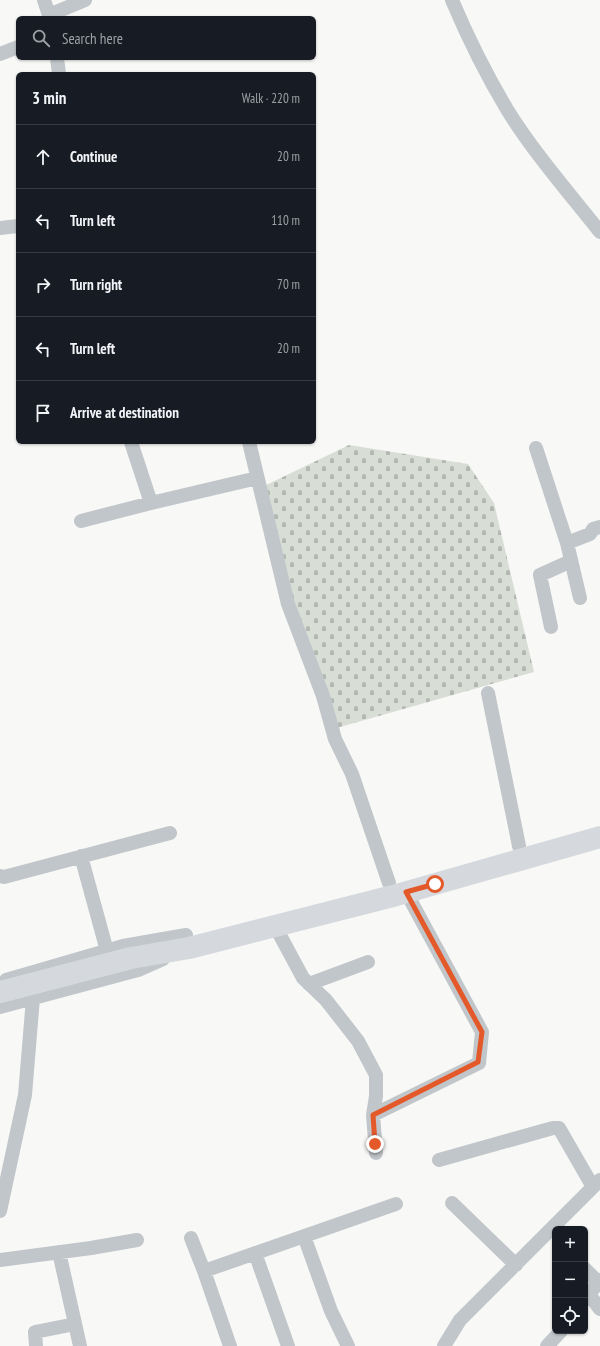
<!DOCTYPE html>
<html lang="en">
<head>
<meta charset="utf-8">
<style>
  :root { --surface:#171b24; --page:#242831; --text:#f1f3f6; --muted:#9ea1a6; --line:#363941 }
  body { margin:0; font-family:"PT Sans Narrow",sans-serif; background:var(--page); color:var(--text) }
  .controls { position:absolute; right:12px; bottom:12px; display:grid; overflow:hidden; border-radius:6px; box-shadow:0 1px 3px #0004 }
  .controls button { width:36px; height:36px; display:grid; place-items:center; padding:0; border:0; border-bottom:1px solid var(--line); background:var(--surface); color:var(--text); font:20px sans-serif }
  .stop { position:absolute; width:12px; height:12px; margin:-9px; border:3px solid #e4592a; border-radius:50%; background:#fff }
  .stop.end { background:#e4592a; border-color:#fff; box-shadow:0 1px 4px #0008 }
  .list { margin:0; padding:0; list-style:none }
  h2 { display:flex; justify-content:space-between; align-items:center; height:52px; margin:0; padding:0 16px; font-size:17px }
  h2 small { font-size:13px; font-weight:400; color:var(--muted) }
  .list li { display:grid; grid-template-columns:26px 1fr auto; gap:12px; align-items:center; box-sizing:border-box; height:64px; padding:0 16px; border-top:1px solid var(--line) }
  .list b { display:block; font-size:15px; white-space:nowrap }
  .list em { font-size:13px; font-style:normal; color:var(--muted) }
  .icon { flex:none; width:22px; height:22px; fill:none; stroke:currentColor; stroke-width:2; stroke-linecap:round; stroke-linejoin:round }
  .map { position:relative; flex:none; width:600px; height:1346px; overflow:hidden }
  .search { position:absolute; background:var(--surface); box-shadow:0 1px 3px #0004; left:16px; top:16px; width:300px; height:44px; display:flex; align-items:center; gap:10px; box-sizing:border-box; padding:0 14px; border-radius:6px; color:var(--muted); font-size:15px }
  .panel { position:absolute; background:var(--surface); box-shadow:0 1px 3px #0004; left:16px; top:72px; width:300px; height:372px; border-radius:6px }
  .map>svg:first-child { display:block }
  .cemetery { fill:url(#cemetery-stones) }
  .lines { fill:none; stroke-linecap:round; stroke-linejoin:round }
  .minor { stroke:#c1c6ca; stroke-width:14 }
  .primary { stroke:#d5d9dd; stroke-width:22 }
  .route { stroke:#e4592a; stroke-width:5 }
</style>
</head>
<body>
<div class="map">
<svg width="600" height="1346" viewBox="0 0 600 1346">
  <defs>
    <pattern id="cemetery-stones" width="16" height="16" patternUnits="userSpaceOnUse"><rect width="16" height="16" fill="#d8ddd5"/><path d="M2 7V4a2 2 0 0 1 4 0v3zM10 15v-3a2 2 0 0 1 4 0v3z" fill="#b3b8b2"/></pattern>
  </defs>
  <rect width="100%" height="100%" fill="#f8f8f6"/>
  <path class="cemetery" d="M349,445L468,464L494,503L534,672L333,729L260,488Z"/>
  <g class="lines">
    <path class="minor" d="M44,0L50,18
      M452,0C468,38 487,76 508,111C535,154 569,193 600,232
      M49,15L85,0
      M0,54L18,47
      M57,58L59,74
      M0,228L18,226
      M131,442L151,503
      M249,442L288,604L323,696L335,739L352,774L389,883
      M536,448L567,543L580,598
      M81,521L151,503L257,478
      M567,543L590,534L593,529L600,527
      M551,627L540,575L571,561
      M488,693L519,846
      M81,856L107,951
      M0,876L4,877L170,833
      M275,926L303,978L326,1000L358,1041L376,1075V1096L373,1115L376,1153
      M6,980L123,946L186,935
      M309,984L368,962
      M0,1007L138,970L163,959
      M373,1115L479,1063L482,1032L406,892
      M439,1160L553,1128H559L593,1187
      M452,1203L516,1265
      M0,1211L25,1095L33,998
      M304,1236L331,1311L348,1346
      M191,1238L204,1271
      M59,1252L80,1346
      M255,1253L288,1346
      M0,1260L91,1248L137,1240
      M585,1269L598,1282
      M589,1294L600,1309
      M585,1300L600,1280
      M36,1346L35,1332L75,1324
      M230,1346L204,1271L396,1204
      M444,1346L460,1320L600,1180
      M547,1346L561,1331"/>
    <path class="primary" d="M0,992L131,958L189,948L393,896L600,837"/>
  </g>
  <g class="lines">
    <path class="route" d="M375,1144L373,1115L478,1062L482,1032L406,892L435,884"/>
  </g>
</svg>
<div class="controls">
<button>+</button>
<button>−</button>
<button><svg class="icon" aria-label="locate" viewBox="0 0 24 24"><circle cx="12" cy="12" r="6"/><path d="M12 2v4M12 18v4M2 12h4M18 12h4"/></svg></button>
</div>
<div class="stop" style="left:435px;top:884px"></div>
<div class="stop end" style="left:375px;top:1144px"></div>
<div class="search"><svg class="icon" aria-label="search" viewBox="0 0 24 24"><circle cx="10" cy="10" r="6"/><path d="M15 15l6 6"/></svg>Search here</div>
<section class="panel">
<h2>3 min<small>Walk · 220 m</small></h2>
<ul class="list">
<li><svg class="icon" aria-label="ahead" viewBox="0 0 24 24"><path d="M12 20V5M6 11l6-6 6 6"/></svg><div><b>Continue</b></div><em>20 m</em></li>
<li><svg class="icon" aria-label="left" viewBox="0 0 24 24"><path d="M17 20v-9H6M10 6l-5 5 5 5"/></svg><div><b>Turn left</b></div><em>110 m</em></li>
<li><svg class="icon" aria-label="right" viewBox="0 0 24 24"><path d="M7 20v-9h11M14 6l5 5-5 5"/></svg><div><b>Turn right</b></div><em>70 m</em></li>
<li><svg class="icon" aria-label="left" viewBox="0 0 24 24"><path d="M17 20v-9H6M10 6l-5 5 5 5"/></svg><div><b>Turn left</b></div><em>20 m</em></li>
<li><svg class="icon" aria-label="arrive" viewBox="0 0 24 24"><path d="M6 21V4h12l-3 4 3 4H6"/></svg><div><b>Arrive at destination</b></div></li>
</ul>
</section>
</div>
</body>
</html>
